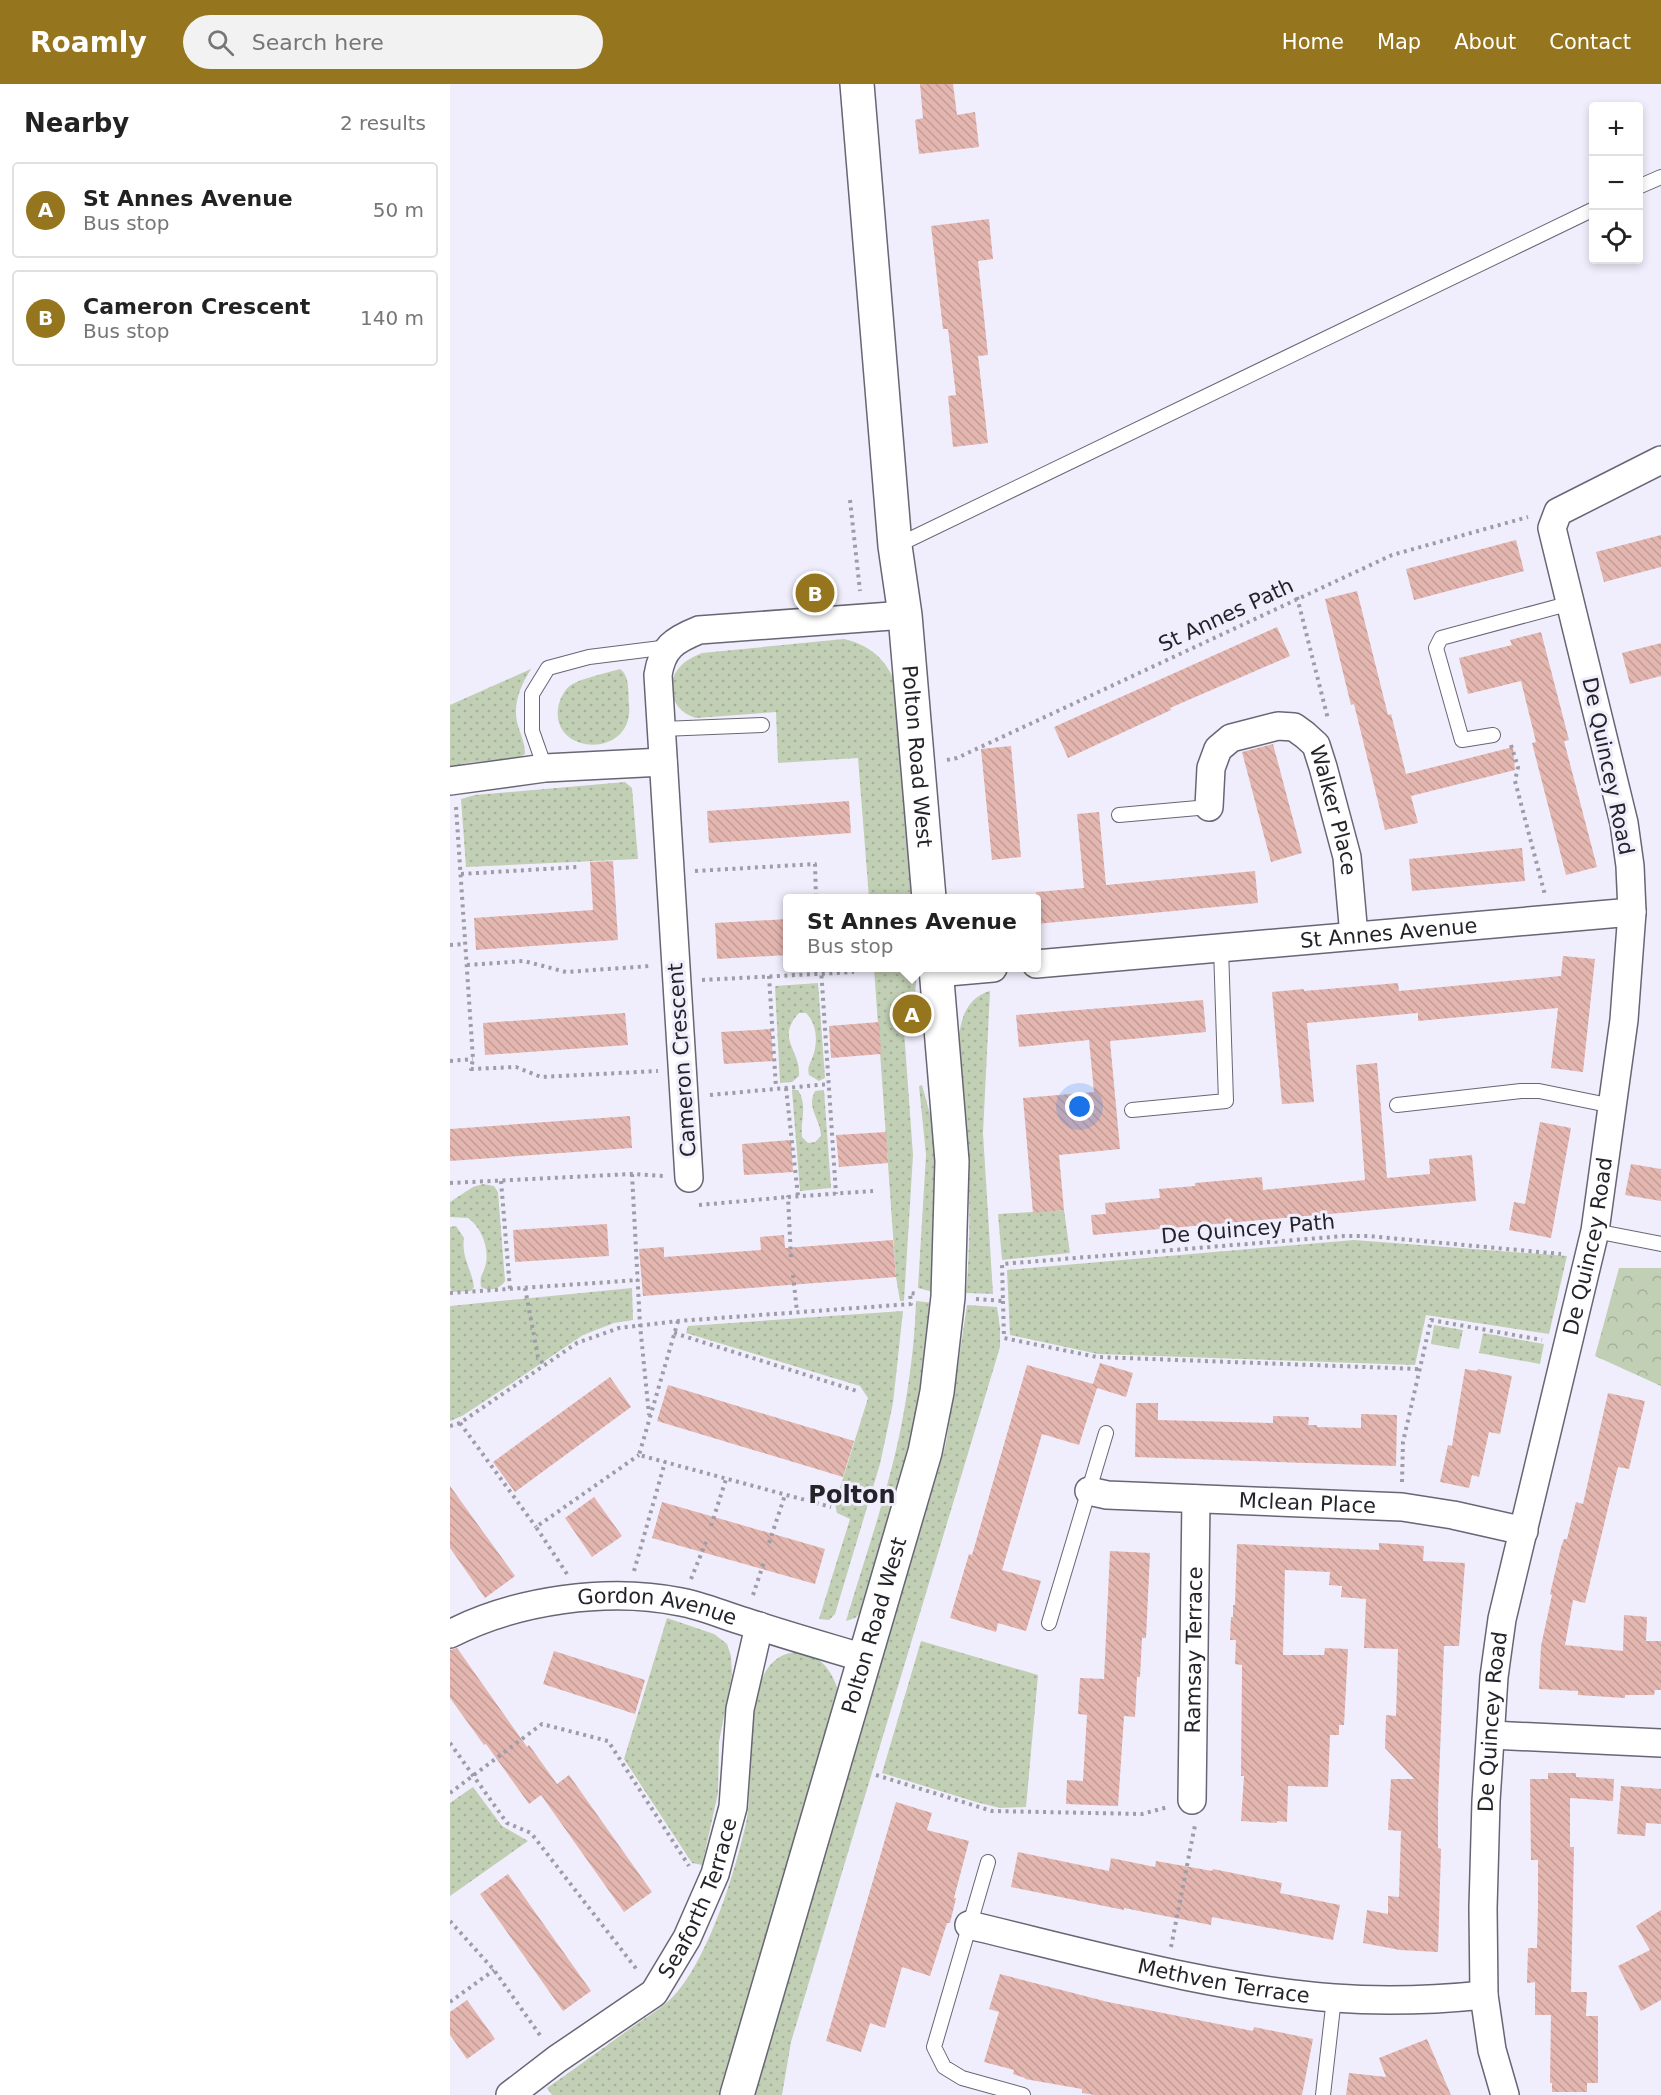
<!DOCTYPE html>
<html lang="en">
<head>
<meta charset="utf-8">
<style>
  :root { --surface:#fff; --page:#f2f2f2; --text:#222; --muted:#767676; --line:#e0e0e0; --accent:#95751d }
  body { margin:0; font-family:"DejaVu Sans",sans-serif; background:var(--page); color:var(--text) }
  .controls { position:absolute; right:18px; top:18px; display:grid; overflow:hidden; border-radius:6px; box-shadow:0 3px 9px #0003 }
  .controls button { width:54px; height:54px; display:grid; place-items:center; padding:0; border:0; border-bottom:2px solid var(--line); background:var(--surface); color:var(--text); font:30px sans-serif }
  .you { position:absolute; left:630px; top:1023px; width:21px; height:21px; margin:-15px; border:4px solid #fff; border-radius:50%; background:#1a73e8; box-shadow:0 0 0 9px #1a73e833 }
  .badge { display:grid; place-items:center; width:39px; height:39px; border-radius:50%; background:var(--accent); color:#fff; font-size:20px; font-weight:700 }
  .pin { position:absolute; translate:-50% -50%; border:3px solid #fff; box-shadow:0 2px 6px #0006 }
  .popup { position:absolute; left:333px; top:810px; width:258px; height:78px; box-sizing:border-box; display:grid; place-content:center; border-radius:6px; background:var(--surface); filter:drop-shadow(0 2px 4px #0005); font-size:20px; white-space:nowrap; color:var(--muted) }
  .popup b { font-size:22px; color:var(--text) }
  .popup::after { content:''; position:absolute; left:50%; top:100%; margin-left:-12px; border:12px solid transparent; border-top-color:var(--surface) }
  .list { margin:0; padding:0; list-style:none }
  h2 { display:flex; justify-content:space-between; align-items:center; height:78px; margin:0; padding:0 24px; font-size:26px }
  h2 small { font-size:20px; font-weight:400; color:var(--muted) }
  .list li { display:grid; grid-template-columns:39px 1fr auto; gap:18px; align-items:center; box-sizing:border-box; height:96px; margin:0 12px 12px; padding:0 12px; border:2px solid var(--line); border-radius:6px }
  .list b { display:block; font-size:22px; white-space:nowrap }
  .list p { margin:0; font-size:20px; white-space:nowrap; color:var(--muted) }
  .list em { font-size:20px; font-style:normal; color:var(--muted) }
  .icon { flex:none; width:33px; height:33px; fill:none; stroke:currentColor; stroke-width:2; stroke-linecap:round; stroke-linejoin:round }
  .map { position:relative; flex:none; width:1211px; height:2011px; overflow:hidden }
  header { display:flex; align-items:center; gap:36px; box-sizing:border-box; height:84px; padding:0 30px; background:var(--accent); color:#fff }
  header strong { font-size:28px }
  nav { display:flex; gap:33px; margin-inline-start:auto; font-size:21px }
  .search { width:420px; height:54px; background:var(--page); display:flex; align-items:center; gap:15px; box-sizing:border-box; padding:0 21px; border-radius:33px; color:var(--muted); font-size:22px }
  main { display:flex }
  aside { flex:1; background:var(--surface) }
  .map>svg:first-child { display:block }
  .grass { fill:url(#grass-dots) }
  .forest { fill:url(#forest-crowns) }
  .building { fill:url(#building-back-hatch) }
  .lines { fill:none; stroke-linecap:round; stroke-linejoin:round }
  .lane-casing { stroke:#686575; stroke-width:16 }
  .street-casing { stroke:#686575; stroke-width:30 }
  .secondary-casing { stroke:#686575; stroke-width:36 }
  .path { stroke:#9e9ca7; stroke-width:4; stroke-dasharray:3 4.5; stroke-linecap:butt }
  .lane { stroke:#fff; stroke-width:14 }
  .street { stroke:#fff; stroke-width:27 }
  .secondary { stroke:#fff; stroke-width:33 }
  .labels { text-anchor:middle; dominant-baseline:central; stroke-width:6; stroke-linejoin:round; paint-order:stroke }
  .street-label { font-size:21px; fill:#25232a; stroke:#f0eefc }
  .quarter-label { font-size:24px; font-weight:bold; fill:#25232a; stroke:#f0eefc }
</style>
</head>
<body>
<header>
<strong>Roamly</strong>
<div class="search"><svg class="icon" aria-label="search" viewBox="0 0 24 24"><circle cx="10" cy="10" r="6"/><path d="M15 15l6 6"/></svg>Search here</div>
<nav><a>Home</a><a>Map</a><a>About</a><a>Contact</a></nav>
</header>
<main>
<aside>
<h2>Nearby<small>2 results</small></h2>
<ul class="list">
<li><span class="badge">A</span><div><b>St Annes Avenue</b><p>Bus stop</p></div><em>50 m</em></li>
<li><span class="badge">B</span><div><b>Cameron Crescent</b><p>Bus stop</p></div><em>140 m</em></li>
</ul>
</aside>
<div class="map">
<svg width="1211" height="2011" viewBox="0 0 1211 2011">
  <defs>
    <pattern id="grass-dots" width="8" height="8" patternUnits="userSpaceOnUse" patternTransform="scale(1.5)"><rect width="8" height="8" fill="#c1cfb4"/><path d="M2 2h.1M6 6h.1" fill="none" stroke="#a6b19b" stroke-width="1.8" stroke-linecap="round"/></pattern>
    <pattern id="forest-crowns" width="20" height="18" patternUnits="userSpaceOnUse" patternTransform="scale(1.5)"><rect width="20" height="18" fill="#c1cfb4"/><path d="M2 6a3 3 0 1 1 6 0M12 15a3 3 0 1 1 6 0" fill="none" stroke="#a6b19b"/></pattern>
    <pattern id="building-back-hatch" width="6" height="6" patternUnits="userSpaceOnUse" patternTransform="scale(1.5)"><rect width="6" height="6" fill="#e4b6b0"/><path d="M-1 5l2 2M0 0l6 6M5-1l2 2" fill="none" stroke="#c39c98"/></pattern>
  </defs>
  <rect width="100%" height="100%" fill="#f0eefc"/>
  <path class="grass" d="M394,555C419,561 433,573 444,595L466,814H419L408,674L328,679L326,628L246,634C224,628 214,604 228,585C235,576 243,573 252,569Z
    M81,585C71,601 63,619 67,638C70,650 75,658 75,670L69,674L16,679L0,684V621Z
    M170,585C180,592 178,608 179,620C185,675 102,672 108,625C109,616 114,606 121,601C132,594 157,589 170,585Z
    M175,698L182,704L188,775L16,783L11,715L25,711Z
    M424,884H467L464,922L453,933L463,1071L454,1217H450L446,1193Z
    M368,899L375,994L369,997L359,991C357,983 360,980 363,972C368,958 367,940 356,929H349C325,955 351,966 349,992L342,998L330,999L325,902Z
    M540,907L533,1049L543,1210L516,1209C524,1123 516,1037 509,951C512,930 519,913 540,907Z
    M472,1001L486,1052L483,1208L468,1204L476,1071L469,1002Z
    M342,1006H348C358,1022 350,1036 352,1053L358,1059L365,1058L371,1052C370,1033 356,1025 365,1007L374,1006L381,1104L350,1107Z
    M33,1100L44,1102L48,1108L55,1197C50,1205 39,1208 31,1203C29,1190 34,1190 36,1179C39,1163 31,1143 18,1134L0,1133V1118L23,1103Z
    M614,1126L620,1169L552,1176L548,1130Z
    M6,1142L14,1154C11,1173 22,1186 24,1203L21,1207L2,1208L0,1203V1143Z
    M904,1156L1117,1172L1099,1250L976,1231L965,1281L648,1270L560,1251L557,1186Z
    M182,1204L183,1236L164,1239L133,1251L56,1303L12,1332L0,1337V1222Z
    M466,1217L483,1219L468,1328L413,1526L405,1534L396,1537C417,1466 443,1395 455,1321C461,1286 465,1252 466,1217Z
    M517,1221L547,1223L550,1244V1263L341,1958L332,2011H303L496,1359Z
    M453,1227L443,1319L430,1380L385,1530L379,1536L369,1535L400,1435L387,1429L385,1420L418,1314L410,1302L236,1249L238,1242Z
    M984,1241L1013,1246L1009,1265L981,1260Z
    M1033,1249L1094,1260L1090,1280L1029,1269Z
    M217,1534L264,1550L277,1560L281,1572L282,1591L269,1658L268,1709L252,1781L242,1779L174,1675Z
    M471,1557L588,1591L576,1723L550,1724L526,1718L432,1689Z
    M345,1568C370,1569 382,1586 389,1609L336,1783L270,2011H102L97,2004C124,1985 151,1966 178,1946C195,1934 215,1923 228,1907C260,1868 285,1789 296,1739C305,1699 290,1600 328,1574C332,1571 339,1569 345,1568Z
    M23,1703L52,1742L78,1757L0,1812V1719Z"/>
  <path class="forest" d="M1169,1184H1211V1302L1145,1272Z"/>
  <path class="building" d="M470,0H503L507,31L525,28L529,63L469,70L465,36L473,34Z
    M539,135L543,175L528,177L538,271L528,272L538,359L503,363L498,312L506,311L498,245H493L481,142Z
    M1211,451V483L1154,498L1146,468Z
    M1066,456L1074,487L964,516L956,485Z
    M907,507L938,631L941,630L956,690L1063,663L1065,686L961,712L968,739L935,746L904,620L901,621L875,515Z
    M827,543L840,572L720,624L721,626L618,674L604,643Z
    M1091,548L1119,656L1114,657L1147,783L1116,791L1082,659L1086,658L1071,597L1018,610L1009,574L1062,561L1060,556Z
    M1211,559V592L1180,600L1172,569Z
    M823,660L852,769L821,778L792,668Z
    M561,662L571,773L542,776L531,665Z
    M399,717L401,749L259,759L257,727Z
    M649,728L656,801L805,787L808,819L586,840V808L634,804L627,730Z
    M1072,764L1075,797L962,807L959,775Z
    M163,777L168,856L26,866L24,834L143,826L140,778Z
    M338,835V871L267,875L265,839Z
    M1113,872L1145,875L1133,988L1101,984L1108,924L968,937V929L857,939L864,1018L832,1020L822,908L854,905V907L948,899L949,907L1111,892Z
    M753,916L756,948L660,957L670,1065L609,1071L614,1126L583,1129L573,1014L644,1008L639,956L569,963L566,931Z
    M175,929L178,961L35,971L33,939Z
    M429,938L431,970L381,974L379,942Z
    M321,945L323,977L274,980L271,948Z
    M927,979L937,1094L980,1090L979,1075L1022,1071L1026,1117L643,1151L641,1131L656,1130L655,1119L710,1114L709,1105L745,1102V1099L812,1093L813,1106L915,1096L906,981Z
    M180,1032L182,1064L0,1077V1045Z
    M1090,1038L1121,1044L1101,1154L1059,1146L1064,1118L1075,1120Z
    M436,1048L438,1079L389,1083L386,1051Z
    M341,1056L343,1088L294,1091L292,1060Z
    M1181,1080L1211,1085V1117L1175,1111Z
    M157,1140L159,1172L65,1178L63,1146Z
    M334,1151L335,1164L443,1156L446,1193L193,1212L189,1165L214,1163V1173L311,1166L310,1153Z
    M650,1279L683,1289L676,1313L647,1304L629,1361L592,1350L552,1486L591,1497L576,1547L548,1539L546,1548L500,1534L519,1470L522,1471L577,1281L643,1300Z
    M1015,1285L1027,1287L1028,1285L1062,1292L1050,1350L1039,1348L1029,1393L1022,1391L1019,1404L990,1398L998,1361L1002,1362Z
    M160,1293L181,1323L65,1408L43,1378Z
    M218,1301L404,1357L393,1393L207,1337Z
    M1158,1309L1195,1317L1179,1385L1168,1383L1135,1519L1123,1516L1115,1561L1173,1567L1174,1531L1197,1533L1196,1557H1211V1606H1205L1204,1611H1175V1614L1128,1611V1607L1089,1605L1091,1562L1102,1511L1100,1510L1111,1463L1114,1455H1117L1126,1418L1133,1420Z
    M686,1319H708V1336L823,1339V1332L859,1333L858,1341H867V1343L911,1344V1330L947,1331L946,1382L685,1373Z
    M0,1402L65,1492L35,1514L0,1464Z
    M144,1413L172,1452L142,1473L115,1434Z
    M212,1418L375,1465L365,1500L202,1454Z
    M929,1459L974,1462L973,1477L1015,1479L1009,1562H994L988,1722V1764L991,1765L988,1868L950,1866L913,1859L917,1826L938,1830V1812L949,1813L951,1747L938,1746L941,1695H964L935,1664L936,1631L946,1632L948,1565L914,1564L916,1515L891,1513L892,1502L879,1501L880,1488L835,1486L833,1571H874L875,1564L898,1565L894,1641H889V1651H880L878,1703L838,1702L837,1738L827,1737V1739L791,1737L794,1692H791L792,1581L785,1580L786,1556H780L781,1533H783V1521H785L787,1460L929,1466Z
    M660,1467L700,1469L696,1554H692L690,1593H687L685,1633L674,1632L668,1722L616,1720L617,1696L633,1697L637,1631L628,1630L630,1594L654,1595Z
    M7,1564L77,1663L79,1661L107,1700L119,1691L202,1808L174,1828L91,1711L79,1720L36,1660L34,1661L0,1614V1566Z
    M104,1567L195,1596L185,1630L93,1600Z
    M1098,1689H1126V1693L1164,1695L1163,1717L1120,1714V1763H1124L1121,1908H1137L1136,1932H1148V1999H1137V2008H1102V1999H1100L1101,1931H1085V1898L1077,1899L1078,1864H1087L1088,1820V1776H1081L1080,1695H1098Z
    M1171,1702L1211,1705V1740L1196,1739L1195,1752L1167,1750Z
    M446,1718L482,1729L477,1746L519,1757L504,1814H506L500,1839H497L480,1892L452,1883L435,1944L420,1939L411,1968L376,1957Z
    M568,1768L659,1787L661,1774L705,1783L706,1777L762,1787L763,1785L832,1799L830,1809L890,1821L883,1856L762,1833L761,1841L674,1824V1826L561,1803Z
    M58,1790L141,1907L113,1927L30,1810Z
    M1211,1826V1916L1191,1927L1168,1882L1200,1866L1186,1842Z
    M550,1890L658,1918L803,1947L804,1943L863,1955L852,2011H645L632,2009V2005L575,1995V1994L563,1990L564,1986L534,1978L549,1928L539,1925Z
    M17,1916L45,1955L17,1975L0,1951V1928Z
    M977,1955L1001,2011H896L899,1989L936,1993L929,1974Z"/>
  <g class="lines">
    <defs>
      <path id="lane" d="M1188,103L1211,93
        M446,462L1144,125
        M212,645L312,641
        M1043,651L1012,656L986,564L991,554L1121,519
        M95,684L82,647V610L98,584L139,573L219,563
        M669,731L759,723
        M947,1021L1071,1007H1089L1163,1022
        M682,1026L776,1017L771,864
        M1145,1147L1211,1160
        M599,1539L656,1349
        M538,1778L484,1963L494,1983L512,1994L573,2011
        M873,2011L884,1914"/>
      <g id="street">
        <path d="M0,697L95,684L213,678"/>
        <path id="s1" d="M759,723L761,684L768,665L781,654L828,642L844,643L855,651L866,661L873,683L897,773L904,852"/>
        <path id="s2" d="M586,880L1182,828"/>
        <path d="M486,889L543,884"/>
        <path d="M239,1094L208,591C212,564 224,556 249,546L455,531"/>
        <path id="s3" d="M639,1407L657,1411L952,1423L1003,1431L1074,1447"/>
        <path id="s4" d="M0,1550C66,1516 158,1503 231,1518C253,1522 275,1532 296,1538C335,1551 374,1562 414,1574"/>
        <path d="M1041,1651L1211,1659"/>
        <path id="s5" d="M742,1716L746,1415"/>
        <path id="s6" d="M519,1841C637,1869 764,1905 884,1914C934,1918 985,1916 1034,1911"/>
        <path id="s7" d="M60,2011L107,1975L204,1909L237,1854L265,1790L283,1723L290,1625L309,1542"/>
        <path id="s8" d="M1055,2011L1042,1966L1034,1911L1033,1824L1036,1717L1044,1593L1052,1535L1145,1147L1174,936L1182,828L1180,782L1174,739L1102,444L1108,428L1211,376"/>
      </g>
      <g id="secondary">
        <path id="s9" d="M407,0L445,462L455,531L479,814"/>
        <path id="s10" d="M287,2011L475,1368L487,1308L498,1213L502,1077L486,884"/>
      </g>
    </defs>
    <use href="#lane" class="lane-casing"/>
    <use href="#street" class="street-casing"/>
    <use href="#secondary" class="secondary-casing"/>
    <path class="path" d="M400,416L410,507
      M847,513L878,635
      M1061,661L1068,683L1065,697L1095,811
      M497,676L507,674L942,471L1078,433
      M6,723L23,975L21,985L66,983L91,993L208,987
      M245,787L365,780L366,814
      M11,790L128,783
      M0,861L15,860
      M17,881L74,877L116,888L200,882
      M371,884L386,1110
      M319,892L326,1004
      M252,896L404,888
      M0,977L23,975
      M336,1004L348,1112
      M260,1011L379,1000
      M182,1090L190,1241L199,1331
      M51,1097L60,1205
      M0,1099L182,1090L214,1092
      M249,1121L338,1113
      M341,1173L338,1113L423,1107
      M343,1191L347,1228
      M75,1204L88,1273L95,1282
      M0,1209L188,1196
      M526,1215L553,1217L552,1180L894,1152H918L1111,1170
      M553,1217L554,1254L647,1273L968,1285
      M228,1237L189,1371L381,1423
      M224,1249L407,1307
      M10,1339L86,1443
      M0,1342L10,1339L127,1259L169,1244L228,1237L461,1220L460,1209L468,1210
      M952,1398L953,1358L981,1236L1092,1256
      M261,1442L276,1395
      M319,1459L335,1411
      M184,1487L215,1378
      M117,1490L86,1443L189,1371
      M241,1495L256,1458
      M303,1511L315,1475
      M0,1659L57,1739L81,1749L188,1887
      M426,1691L542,1727L692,1730L718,1723
      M0,1709L92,1640L158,1657L239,1782
      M0,1837L44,1886L92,1954
      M721,1863L745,1741
      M0,1918L44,1886"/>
    <use href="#lane" class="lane"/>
    <use href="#street" class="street"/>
    <use href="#secondary" class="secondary"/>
  </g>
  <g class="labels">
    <g class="street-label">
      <text transform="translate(776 531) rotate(-25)">St Annes Path</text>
      <text stroke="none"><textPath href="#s9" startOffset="675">Polton Road West</textPath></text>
      <text transform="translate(1158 682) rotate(78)">De Quincey Road</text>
      <text stroke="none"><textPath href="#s1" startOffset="237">Walker Place</textPath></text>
      <text stroke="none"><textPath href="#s2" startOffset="354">St Annes Avenue</textPath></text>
      <text transform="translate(232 976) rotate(-94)">Cameron Crescent</text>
      <text transform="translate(798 1145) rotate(-5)">De Quincey Path</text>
      <text stroke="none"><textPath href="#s8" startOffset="862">De Quincey Road</textPath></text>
      <text stroke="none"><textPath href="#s3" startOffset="219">Mclean Place</textPath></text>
      <text stroke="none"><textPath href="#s4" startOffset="214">Gordon Avenue</textPath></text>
      <text stroke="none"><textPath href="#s10" startOffset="489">Polton Road West</textPath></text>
      <text stroke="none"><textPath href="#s5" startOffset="150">Ramsay Terrace</textPath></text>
      <text stroke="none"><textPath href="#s8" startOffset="376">De Quincey Road</textPath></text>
      <text stroke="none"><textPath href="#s7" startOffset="282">Seaforth Terrace</textPath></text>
      <text stroke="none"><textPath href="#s6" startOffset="261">Methven Terrace</textPath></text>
    </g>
    <g class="quarter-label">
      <text x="402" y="1411">Polton</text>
    </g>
  </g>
</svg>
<div class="controls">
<button>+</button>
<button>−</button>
<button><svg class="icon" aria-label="locate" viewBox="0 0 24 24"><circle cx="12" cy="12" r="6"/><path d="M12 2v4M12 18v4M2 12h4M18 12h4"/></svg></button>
</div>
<div class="you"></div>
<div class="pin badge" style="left:462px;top:930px">A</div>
<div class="popup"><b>St Annes Avenue</b>Bus stop</div>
<div class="pin badge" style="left:365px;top:509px">B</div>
</div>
</main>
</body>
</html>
